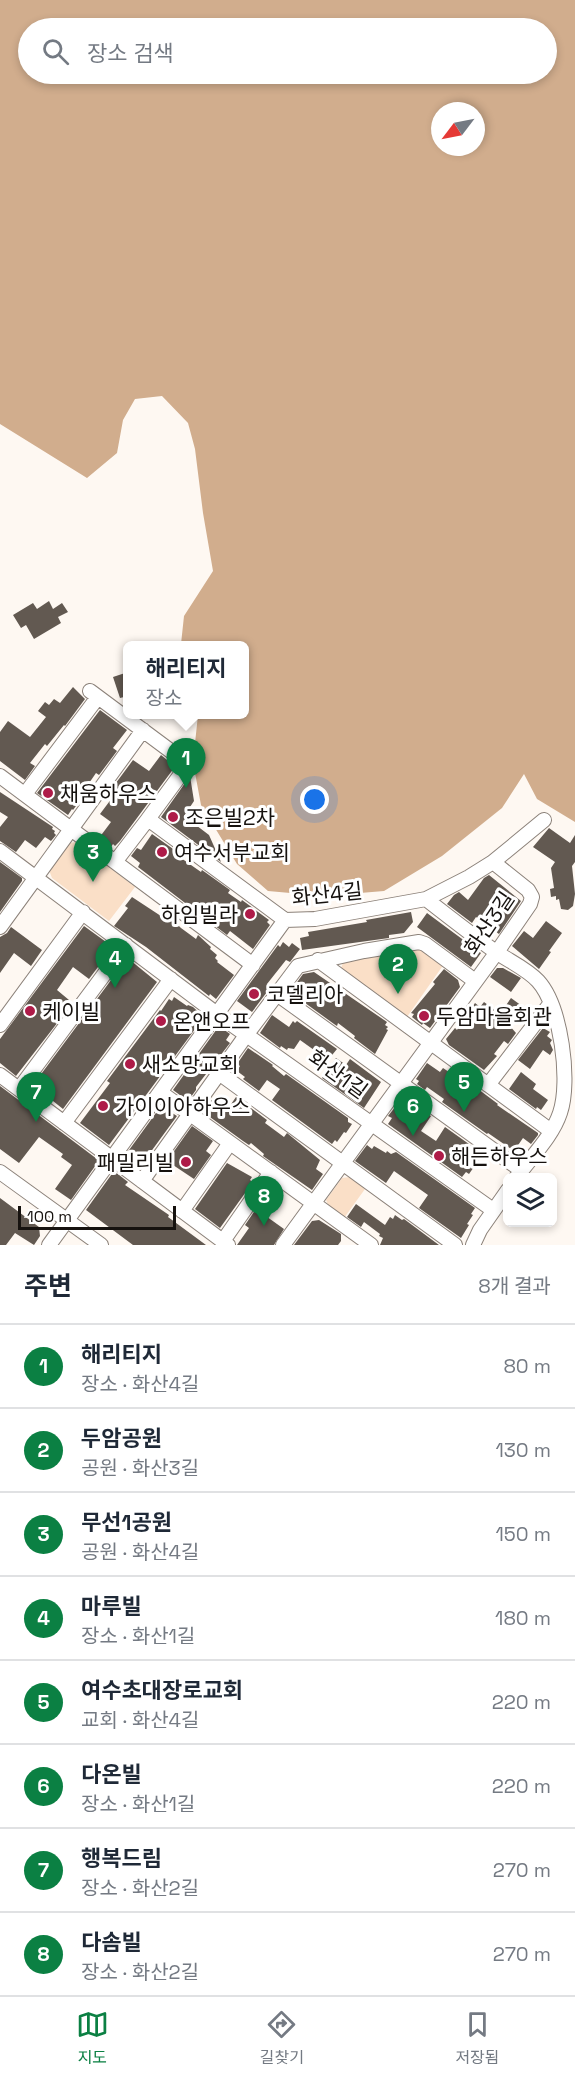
<!DOCTYPE html>
<html lang="ko">
<head>
<meta charset="utf-8">
<style>
  :root { --surface:#fff; --page:#f6f6f7; --text:#1f2937; --muted:#747a83; --line:#e0e1e3; --accent:#0b8043 }
  body { margin:0; font-family:"Space Grotesk","Noto Sans KR",sans-serif; background:var(--page); color:var(--text) }
  .controls { position:absolute; right:18px; bottom:18px; display:grid; overflow:hidden; border-radius:9px; box-shadow:0 3px 9px #0003 }
  .controls button { width:54px; height:54px; display:grid; place-items:center; padding:0; border:0; border-bottom:2px solid var(--line); background:var(--surface); color:var(--text); font:30px sans-serif }
  .compass { position:absolute; left:431px; top:102px; width:54px; height:54px; border-radius:50%; background:var(--surface); box-shadow:0 3px 9px #0003; rotate:238deg }
  .scale { position:absolute; left:18px; bottom:15px; width:158px; box-sizing:border-box; padding-left:6px; border:3px solid #16120f; border-top:0; font-size:16px; line-height:21px; white-space:nowrap; color:#16120f; -webkit-text-stroke:4px #fff; paint-order:stroke }
  .you { position:absolute; left:315px; top:800px; width:21px; height:21px; margin:-15px; border:4px solid #fff; border-radius:50%; background:#1a73e8; box-shadow:0 0 0 9px #1a73e833 }
  .badge { display:grid; place-items:center; width:39px; height:39px; border-radius:50%; background:var(--accent); color:#fff; font-size:20px; font-weight:700 }
  .pin { position:absolute; translate:-50% -50px; filter:drop-shadow(0 2px 3px #0008) }
  .pin::after { content:''; position:absolute; top:32px; width:21px; height:18px; background:inherit; clip-path:polygon(0 0,100% 0,50% 100%) }
  .popup { position:absolute; left:123px; top:641px; width:126px; height:78px; box-sizing:border-box; display:grid; place-content:center; border-radius:9px; background:var(--surface); filter:drop-shadow(0 2px 4px #0005); font-size:20px; white-space:nowrap; color:var(--muted) }
  .popup b { font-size:22px; color:var(--text) }
  .popup::after { content:''; position:absolute; left:50%; top:100%; margin-left:-12px; border:12px solid transparent; border-top-color:var(--surface) }
  .list { margin:0; padding:0; list-style:none }
  h2 { display:flex; justify-content:space-between; align-items:center; height:78px; margin:0; padding:0 24px; font-size:26px }
  h2 small { font-size:20px; font-weight:400; color:var(--muted) }
  .list li { display:grid; grid-template-columns:39px 1fr auto; gap:18px; align-items:center; box-sizing:border-box; height:84px; padding:0 24px; border-top:2px solid var(--line) }
  .list b { display:block; font-size:22px; white-space:nowrap }
  .list p { margin:0; font-size:20px; white-space:nowrap; color:var(--muted) }
  .list em { font-size:20px; font-style:normal; color:var(--muted) }
  .icon { flex:none; width:33px; height:33px; fill:none; stroke:currentColor; stroke-width:2; stroke-linecap:round; stroke-linejoin:round }
  .map { position:relative; flex:none; width:575px; height:1245px; overflow:hidden }
  .search { position:absolute; background:var(--surface); box-shadow:0 3px 9px #0003; left:18px; right:18px; top:18px; height:66px; display:flex; align-items:center; gap:15px; box-sizing:border-box; padding:0 21px; border-radius:33px; color:var(--muted); font-size:22px }
  .sheet { height:750px; background:var(--surface) }
  nav { display:flex; justify-content:space-around; align-items:center; box-sizing:border-box; height:84px; border-top:2px solid var(--line); background:var(--surface); font-size:16px; color:var(--muted) }
  nav a { display:grid; justify-items:center; gap:3px }
  nav .on { color:var(--accent) }
  .map>svg:first-child { display:block }
  .green { fill:#fadfc7 }
  .forest { fill:#d1ad8d; fill-rule:evenodd }
  .building { fill:#625951 }
  .lines { fill:none; stroke-linecap:round; stroke-linejoin:round }
  .minor-casing { stroke:#8c827a; stroke-width:16 }
  .minor { stroke:#fff; stroke-width:14 }
  .poi-dot { fill:#ae1b48; stroke:#fff; stroke-width:2 }
  .labels { text-anchor:middle; dominant-baseline:central; stroke-width:6; stroke-linejoin:round; paint-order:stroke }
  .poi-label { font-size:21px; fill:#16120f; stroke:#fff; text-anchor:start }
  .street-label { font-size:21px; fill:#16120f; stroke:#fff }
</style>
</head>
<body>
<div class="map">
<svg width="575" height="1245" viewBox="0 0 575 1245">
  <rect width="100%" height="100%" fill="#fef8f2"/>
  <path class="green" d="M76,842L135,887L109,921L52,878L49,870L69,843Z
    M415,948L423,949L444,964L407,1017L340,971L344,960Z
    M350,1177L365,1189L344,1218L329,1207L326,1200L342,1178Z"/>
  <path class="forest" d="M0,0H575V822L537,799L524,774L502,808L442,856L384,891L324,896L268,891L237,864L201,805L193,762L198,715L244,714V646L181,644L184,616L213,571L203,513L195,449L188,423L162,396L135,399L123,420L117,453L87,478L0,424ZM28,28H546V74H28ZM440,111H476V147H440Z"/>
  <path class="building" d="M49,601L53,609L62,603L68,612L58,617L61,623L34,639L26,625L21,628L13,615L33,603L37,609Z
    M128,672V696L120,698L113,677Z
    M73,687L85,699L65,726L64,725L47,746L45,744L30,763L35,766L25,780L0,761V732L8,721L30,737L46,717L38,711L45,702L49,705L54,699L60,703Z
    M100,710L127,730L113,748L117,751L99,775L96,773L85,789L87,791L73,810L72,809L68,815L37,793Z
    M161,755L172,764L174,768L120,841L115,846L113,844L111,847L99,838L111,822L100,814L112,798L107,795L133,760L149,771Z
    M190,776L194,801L184,816L209,835L221,862L161,817Z
    M0,792L53,827L52,829L55,831L54,833L56,835L51,841L45,837L36,848L25,840L16,852L0,841V827L8,817L0,812Z
    M549,828L570,843L575,835V862L572,866L575,894L573,906L568,910L561,909L559,899L556,900V896L551,897L550,889L554,888L551,868L555,862L533,847Z
    M152,834L183,856L181,858L201,872L202,870L230,890L228,893L241,902L242,900L269,920L267,922L270,925L253,949L230,931L227,935L138,867L140,863L131,856L137,848L141,850Z
    M0,862L22,878V881L0,912Z
    M489,875L521,901L499,934L476,917L472,923L447,904L454,895L459,892L468,900L484,878Z
    M132,897L167,920L170,915L177,920L175,922L181,928L196,939L198,935L211,947L210,949L217,955L215,958L218,961L217,962L234,975L216,999L210,994L209,996L146,947L114,926L128,908L125,906Z
    M411,912L413,922L404,933L389,935V938L302,950L300,938L309,936L308,932L367,922L366,920Z
    M427,913L481,953L471,967L417,927Z
    M546,921L562,933L549,951L551,952L539,969L512,946L524,931L533,938Z
    M84,926L113,947L89,979L73,967L57,990L69,1000L55,1020L58,1022L16,1076L0,1063V1039Z
    M11,927L42,950L31,966L14,953L0,973V937L7,933Z
    M283,942L289,947L292,943L300,949L290,962L286,960L267,984H273L252,1012L237,1001L278,945L280,947Z
    M126,960L129,962L130,960L157,982L63,1109L33,1085Z
    M497,968H503L521,978L511,992L490,977Z
    M444,969L458,980L460,987L430,1028L423,1023L422,1025L412,1017L414,1014L411,1013L435,984L433,982Z
    M314,972L387,1022L385,1025L388,1027L386,1029L388,1030L375,1054L354,1038L355,1036L338,1023L337,1026L334,1024L290,992L303,974Z
    M174,997L187,1006L188,1005L193,1007L204,1017L109,1145L80,1123L110,1083L107,1081L160,1010L161,1011L169,999L172,1001Z
    M511,998L522,1006L509,1025L516,1033L508,1044L504,1041L494,1054L497,1056L484,1070L449,1045L446,1039L455,1028L457,1030L475,1003L480,1007L484,1002L500,1014Z
    M272,1015L289,1027L293,1021L295,1023L297,1021L337,1049L328,1060L300,1040L294,1049L288,1048L287,1050L281,1046L280,1048L260,1033Z
    M219,1026L230,1034L226,1040L230,1043L196,1087V1090L188,1101L173,1090Z
    M543,1028L550,1032L547,1036L552,1040L550,1043L553,1050L550,1055L543,1050L530,1069L518,1060Z
    M248,1048L273,1065L272,1066L284,1076L286,1074L348,1118V1122L352,1124L346,1133L344,1132L337,1142L335,1140L332,1144L272,1100L280,1089L267,1080L259,1091L243,1079L245,1077L237,1071L240,1066L237,1064Z
    M336,1058L346,1065L350,1059L381,1082L364,1108L322,1078Z
    M427,1063L440,1072L443,1068L473,1088L474,1086L498,1104L497,1105L538,1133V1135L531,1144L523,1138L514,1151L488,1133L487,1134L442,1102L444,1099L427,1087L425,1090L417,1084L419,1081L416,1079Z
    M521,1072L536,1084L533,1089L548,1100L541,1110L537,1107L536,1109L509,1089Z
    M0,1086L97,1159L98,1162L71,1200L55,1189L72,1165L61,1157L63,1154L39,1137L19,1163L0,1149Z
    M236,1097L267,1120L265,1123L284,1137L287,1133L320,1160L316,1169L323,1174L312,1190L263,1156L264,1154L251,1143L249,1145L243,1141L203,1112L211,1100L227,1110Z
    M400,1101L413,1110L416,1106L431,1116L421,1131L436,1141L445,1127L483,1154L469,1174L466,1172L462,1177L388,1124L392,1118L388,1116Z
    M161,1106L177,1116L139,1168L124,1157Z
    M192,1126L213,1141L206,1151L211,1155L194,1179L167,1161Z
    M367,1145L372,1149L374,1146L386,1153L387,1151L391,1154L396,1152L475,1208L471,1214L473,1215L467,1224L469,1225L461,1238L419,1208L428,1195L394,1171L386,1183L355,1161Z
    M227,1163L252,1177L250,1180L253,1182L220,1228L195,1209Z
    M114,1171L128,1182L125,1185L169,1215L168,1217L206,1245H133L86,1210Z
    M0,1198L39,1227L40,1236L34,1245L15,1233L6,1245H0Z
    M356,1204L385,1225L390,1217L393,1219L395,1215L402,1220L404,1219L439,1245H380L383,1238L379,1236L380,1234L364,1222L361,1227L347,1217Z
    M256,1209L284,1229L274,1245H237L249,1228L245,1225Z
    M319,1220L341,1234V1241L338,1245H294L312,1221Z"/>
  <g class="lines">
    <defs>
      <path id="minor" d="M90,691L180,758L184,770L148,819L285,920L315,919L426,899C449,917 472,935 496,952C509,961 527,969 538,981C561,1006 571,1081 560,1113C552,1137 531,1157 516,1178
        M0,776L253,965
        M25,794L98,697
        M0,851L217,1014L493,1210
        M115,862L148,819
        M426,899L469,877L493,862
        M0,927L143,730
        M318,960L551,1131
        M277,994L521,1170
        M0,1025L83,912
        M219,1073L455,1245
        M0,1075L228,1245
        M488,1085L550,1004
        M19,1089L126,945
        M160,1092L371,1245
        M64,1123L171,979
        M0,1172L101,1245
        M142,1181L247,1034L298,966L364,951L419,942L425,944L475,981
        M182,1211L230,1143
        M223,1241L271,1172
        M49,1245L285,920
        M283,1245L497,952L530,904L532,897L528,890L493,862L544,820
        M473,1245L480,1230L508,1190"/>
    </defs>
    <use href="#minor" class="minor-casing"/>
    <use href="#minor" class="minor"/>
  </g>
  <g class="poi-dot">
    <circle cx="48" cy="793" r="6"/>
    <circle cx="173" cy="817" r="6"/>
    <circle cx="162" cy="852" r="6"/>
    <circle cx="250" cy="914" r="6"/>
    <circle cx="254" cy="994" r="6"/>
    <circle cx="30" cy="1011" r="6"/>
    <circle cx="424" cy="1016" r="6"/>
    <circle cx="161" cy="1021" r="6"/>
    <circle cx="130" cy="1064" r="6"/>
    <circle cx="103" cy="1106" r="6"/>
    <circle cx="439" cy="1156" r="6"/>
    <circle cx="186" cy="1162" r="6"/>
  </g>
  <g class="labels">
    <g class="poi-label">
      <text x="60" y="793">채움하우스</text>
      <text x="185" y="817">조은빌2차</text>
      <text x="174" y="852">여수서부교회</text>
      <text x="238" y="914" text-anchor="end">하임빌라</text>
      <text x="266" y="994">코델리아</text>
      <text x="42" y="1011">케이빌</text>
      <text x="436" y="1016">두암마을회관</text>
      <text x="173" y="1021">온앤오프</text>
      <text x="142" y="1064">새소망교회</text>
      <text x="115" y="1106">가이이아하우스</text>
      <text x="451" y="1156">해든하우스</text>
      <text x="174" y="1162" text-anchor="end">패밀리빌</text>
    </g>
    <g class="street-label">
      <text transform="translate(327 894) rotate(-6)">화산4길</text>
      <text transform="translate(489 923) rotate(-56)">화산3길</text>
      <text transform="translate(338 1074) rotate(36)">화산1길</text>
    </g>
  </g>
</svg>
<div class="controls">
<button><svg class="icon" aria-label="layers" viewBox="0 0 24 24"><path d="M12 4l9 5-9 5-9-5zM3 14l9 5 9-5"/></svg></button>
</div>
<svg class="compass" viewBox="-18 -18 36 36"><path d="M0-13l5 13h-10z" fill="#e53935"/><path d="M0 13l5-13h-10z" fill="#747a83"/></svg>
<div class="scale">100 m</div>
<div class="you"></div>
<div class="pin badge" style="left:186px;top:788px">1</div>
<div class="popup"><b>해리티지</b>장소</div>
<div class="pin badge" style="left:398px;top:994px">2</div>
<div class="pin badge" style="left:93px;top:882px">3</div>
<div class="pin badge" style="left:115px;top:988px">4</div>
<div class="pin badge" style="left:464px;top:1112px">5</div>
<div class="pin badge" style="left:413px;top:1136px">6</div>
<div class="pin badge" style="left:36px;top:1122px">7</div>
<div class="pin badge" style="left:264px;top:1226px">8</div>
<div class="search"><svg class="icon" aria-label="search" viewBox="0 0 24 24"><circle cx="10" cy="10" r="6"/><path d="M15 15l6 6"/></svg>장소 검색</div>
</div>
<section class="sheet">
<h2>주변<small>8개 결과</small></h2>
<ul class="list">
<li><span class="badge">1</span><div><b>해리티지</b><p>장소 · 화산4길</p></div><em>80 m</em></li>
<li><span class="badge">2</span><div><b>두암공원</b><p>공원 · 화산3길</p></div><em>130 m</em></li>
<li><span class="badge">3</span><div><b>무선1공원</b><p>공원 · 화산4길</p></div><em>150 m</em></li>
<li><span class="badge">4</span><div><b>마루빌</b><p>장소 · 화산1길</p></div><em>180 m</em></li>
<li><span class="badge">5</span><div><b>여수초대장로교회</b><p>교회 · 화산4길</p></div><em>220 m</em></li>
<li><span class="badge">6</span><div><b>다온빌</b><p>장소 · 화산1길</p></div><em>220 m</em></li>
<li><span class="badge">7</span><div><b>행복드림</b><p>장소 · 화산2길</p></div><em>270 m</em></li>
<li><span class="badge">8</span><div><b>다솜빌</b><p>장소 · 화산2길</p></div><em>270 m</em></li>
</ul>
</section>
<nav>
<a class="on"><svg class="icon" aria-label="map" viewBox="0 0 24 24"><path d="M3 6l6-2 6 2 6-2v14l-6 2-6-2-6 2zM9 4v14M15 6v14"/></svg>지도</a>
<a><svg class="icon" aria-label="directions" viewBox="0 0 24 24"><path d="M12 3l9 9-9 9-9-9zM9 14v-3h6M13 9l2 2-2 2"/></svg>길찾기</a>
<a><svg class="icon" aria-label="saved" viewBox="0 0 24 24"><path d="M7 4h10v16l-5-4-5 4z"/></svg>저장됨</a>
</nav>
</body>
</html>
